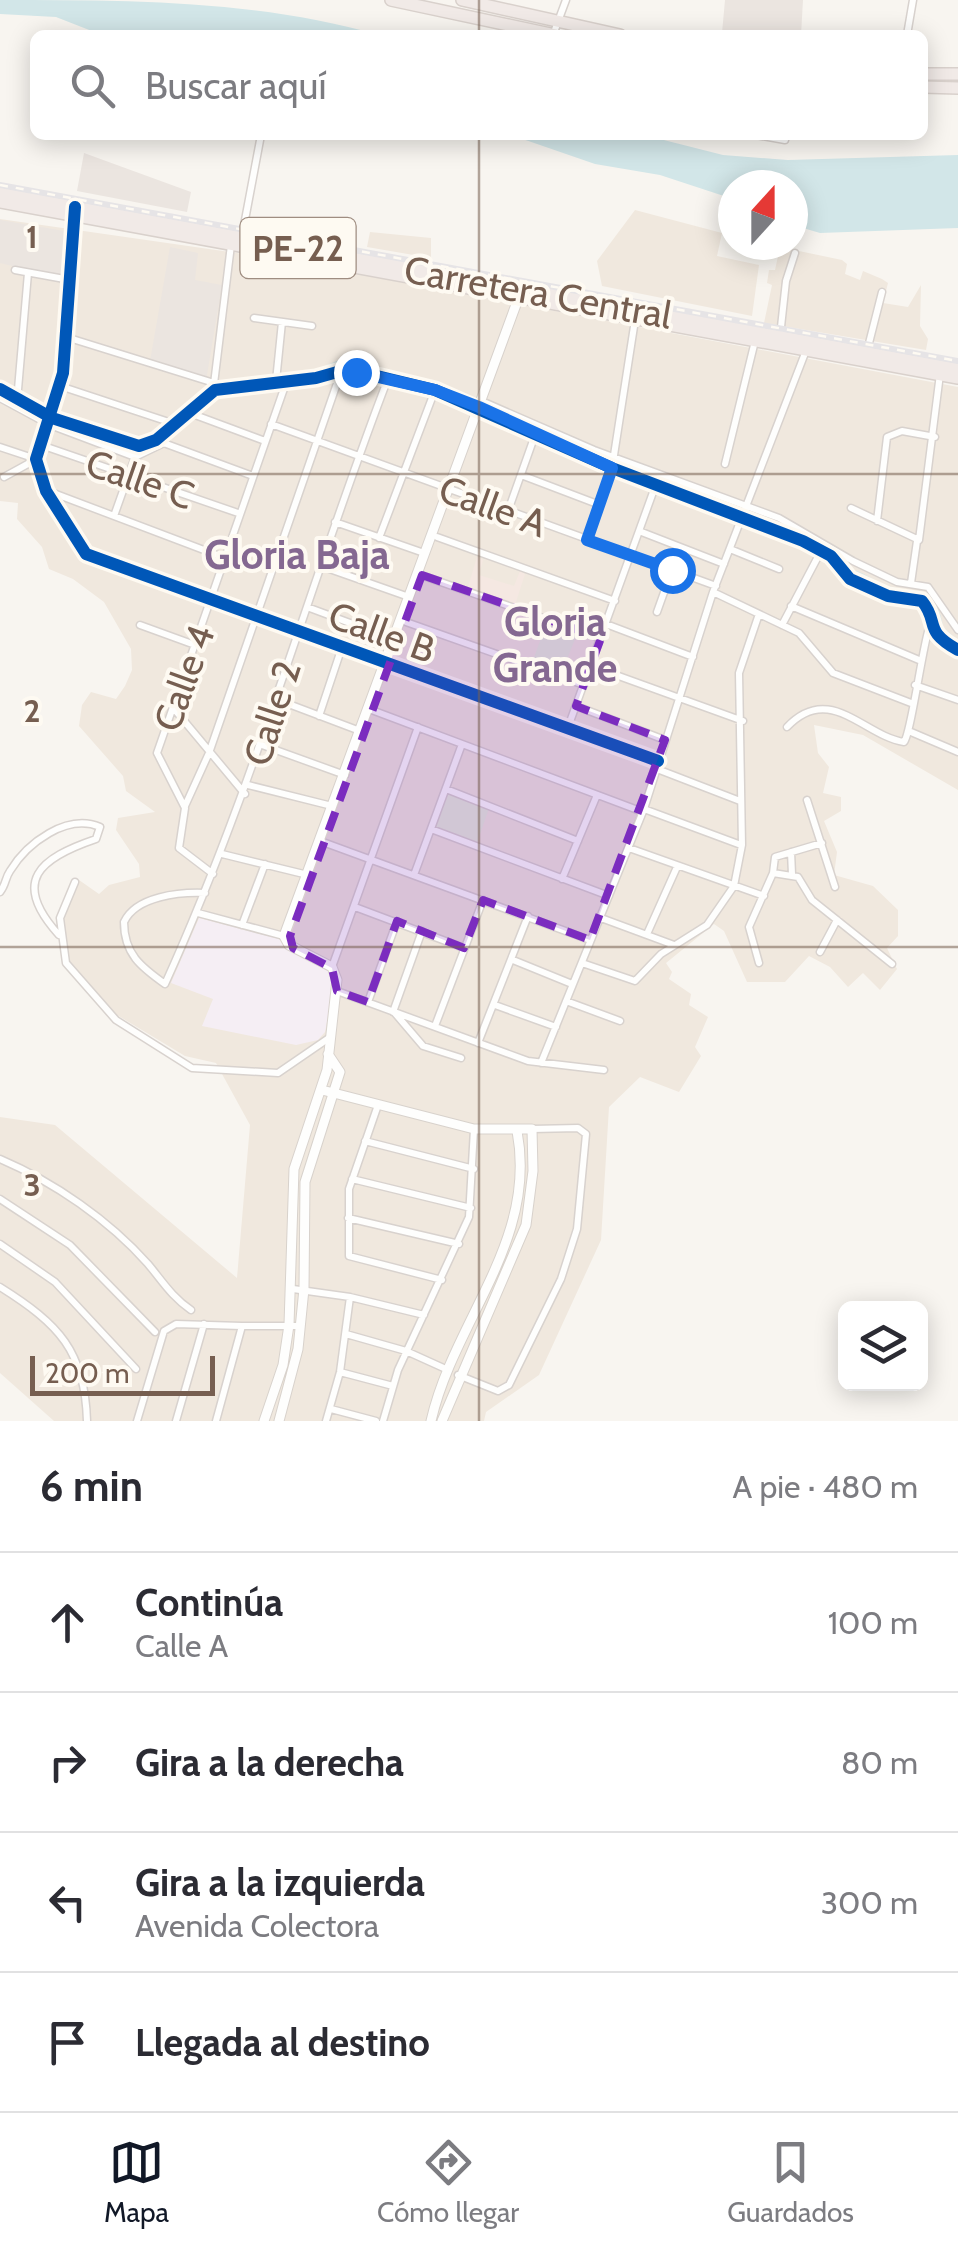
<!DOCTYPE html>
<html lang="es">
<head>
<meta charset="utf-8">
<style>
  :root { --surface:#fff; --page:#f7f7f7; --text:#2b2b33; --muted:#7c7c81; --line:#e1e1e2; --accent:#111827 }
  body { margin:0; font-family:Cabin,sans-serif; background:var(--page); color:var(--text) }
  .controls { position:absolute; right:30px; bottom:30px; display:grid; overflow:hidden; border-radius:15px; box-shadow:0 5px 25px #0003 }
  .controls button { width:90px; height:90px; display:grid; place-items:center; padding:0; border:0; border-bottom:2px solid var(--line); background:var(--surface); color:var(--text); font:50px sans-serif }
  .compass { position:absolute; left:718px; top:170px; width:90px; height:90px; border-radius:50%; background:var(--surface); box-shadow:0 5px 25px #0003; rotate:21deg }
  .scale { position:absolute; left:30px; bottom:25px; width:185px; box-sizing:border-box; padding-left:10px; border:5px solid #765e50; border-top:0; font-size:28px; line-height:35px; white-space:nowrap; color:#765e50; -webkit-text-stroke:8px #fefaf2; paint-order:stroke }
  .stop { position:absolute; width:30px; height:30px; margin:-22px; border:8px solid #1a73e8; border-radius:50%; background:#fff }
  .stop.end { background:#1a73e8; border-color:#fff; box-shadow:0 2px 10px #0008 }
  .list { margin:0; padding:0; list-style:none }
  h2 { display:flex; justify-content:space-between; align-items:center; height:130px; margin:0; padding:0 40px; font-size:42px }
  h2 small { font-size:32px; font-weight:400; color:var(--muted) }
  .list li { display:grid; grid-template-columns:65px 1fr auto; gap:30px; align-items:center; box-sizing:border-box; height:140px; padding:0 40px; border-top:2px solid var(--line) }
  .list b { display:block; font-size:38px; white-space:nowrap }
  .list p { margin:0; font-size:32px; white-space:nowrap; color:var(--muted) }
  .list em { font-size:32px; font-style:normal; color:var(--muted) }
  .icon { flex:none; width:55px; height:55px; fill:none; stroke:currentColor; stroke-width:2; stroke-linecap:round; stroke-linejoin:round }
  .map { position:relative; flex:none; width:958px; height:1421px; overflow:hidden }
  .search { position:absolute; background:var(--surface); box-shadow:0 5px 25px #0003; left:30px; right:30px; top:30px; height:110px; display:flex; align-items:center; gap:25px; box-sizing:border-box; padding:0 35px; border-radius:15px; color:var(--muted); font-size:38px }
  .sheet { height:690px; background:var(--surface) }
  nav { display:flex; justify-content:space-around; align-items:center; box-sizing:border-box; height:140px; border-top:2px solid var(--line); background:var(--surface); font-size:28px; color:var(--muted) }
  nav a { display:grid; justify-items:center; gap:5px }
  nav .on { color:var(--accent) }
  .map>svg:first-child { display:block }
  .residential { fill:#f0e8de }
  .commercial { fill:#f5e8e2 }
  .industrial { fill:#ebe5e0 }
  .education { fill:#f5eef4 }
  .green { fill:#e6eedb }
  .water { fill:#d2e6e8 }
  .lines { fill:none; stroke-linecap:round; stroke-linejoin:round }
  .stream { stroke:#d2e6e8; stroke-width:2.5 }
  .street-casing { stroke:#d8d2ce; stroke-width:9 }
  .secondary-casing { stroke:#d8d2cc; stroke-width:11 }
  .highway-casing { stroke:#d9d1cc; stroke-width:14 }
  .street { stroke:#fefefd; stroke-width:6 }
  .secondary { stroke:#fefefd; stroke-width:9 }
  .highway { stroke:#f1eae7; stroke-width:11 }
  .rail-casing { stroke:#e6e4e6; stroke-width:6 }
  .rail { stroke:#fefaf2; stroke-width:2.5; stroke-dasharray:8; stroke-linecap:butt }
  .cycleway-casing { stroke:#fefaf2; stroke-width:19 }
  .cycleway { stroke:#0057b8; stroke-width:12 }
  .route { stroke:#1a73e8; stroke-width:12 }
  .marked { fill:#7b2cbf; fill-opacity:0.2; stroke:#7b2cbf; stroke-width:8; stroke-dasharray:20 12; stroke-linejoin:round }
  .grid { fill:none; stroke:#765e50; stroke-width:2.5; stroke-opacity:0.55 }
  .labels { text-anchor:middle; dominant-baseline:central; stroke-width:8; stroke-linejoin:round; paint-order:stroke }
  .shield { fill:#fefaf2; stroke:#9f8d81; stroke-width:2.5 }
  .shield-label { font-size:35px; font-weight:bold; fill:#765e50 }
  .street-label { font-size:38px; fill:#765e50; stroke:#fefaf2 }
  .neighbourhood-label { font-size:40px; font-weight:bold; fill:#846891; stroke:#fefaf2 }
  .grid-label { font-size:32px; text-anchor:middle; font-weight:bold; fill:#765e50; stroke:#fefaf2; stroke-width:8; stroke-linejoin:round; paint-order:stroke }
</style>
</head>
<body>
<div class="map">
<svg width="958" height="1421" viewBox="0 0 958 1421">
  <rect width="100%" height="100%" fill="#f8f5f0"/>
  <path class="residential" d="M635,210L722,233L717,256L759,265L752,316L602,286L597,261Z
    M0,219L278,259L958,387V790L863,735L814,725L818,753L829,767L823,793L841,797V811L824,821L837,852L834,875L873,886L898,910V936L887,948L897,969L880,990L863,973L848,987L830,967L809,956L785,982H747L724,931L714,924L666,963L672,972L669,979L691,994L689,1005L708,1017L695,1047L701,1056L679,1092L640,1077L609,1107L601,1240L539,1375L486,1412L484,1421H54L0,1373V1117L55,1125L237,1278L250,1125L216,1063L185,1056L117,1015L63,958L62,911L79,880L99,894L109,885L140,877L139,864L116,830L118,818L155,812L126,791L123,776L79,726L82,705L91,692L116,699L125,686L132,670L131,649L104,602L73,579L49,569L42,547L17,519L18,503L0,501Z
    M370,232L431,238V258L367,247Z
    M780,247L842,260L847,264L845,274L860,280L863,271L882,279L888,283L883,303L908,307L921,285L920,326L928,339L926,350L764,323L772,285L767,283L769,270H775Z"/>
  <path class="commercial" d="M477,557L483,560L479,575L514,586L520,571L525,574L515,605L468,587Z"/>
  <path class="industrial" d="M725,0H803L801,35L722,33Z
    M84,153L191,192L187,212L77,191Z
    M0,220L70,232L66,279L0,263Z
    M170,247L198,253L195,280L222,285L206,381L150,361Z"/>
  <path class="education" d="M199,918L283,940L286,948L329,970L335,982L325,1032L318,1040L296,1045L202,1026L213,999L171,983Z"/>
  <path class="green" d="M547,622L577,634L561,674L532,663Z
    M446,791L489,808L477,843L434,826Z"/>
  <path class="water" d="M0,0C127,0 258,0 379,35H102L56,17L0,14Z
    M511,135H644L723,155L788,160L958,155V228L820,233L793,225V185H733V199L660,175L595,164Z"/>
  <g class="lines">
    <path class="stream" d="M223,383L307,375L338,362L396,377
      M442,390L477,403
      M59,424L141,452
      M160,441L177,426
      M856,572C866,576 875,582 885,586C917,600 934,580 942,628L958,642"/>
    <defs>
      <path id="street" d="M553,35L566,0
        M907,35L913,0
        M756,135L785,140
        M75,217L63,373L36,459L46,491L86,554L658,761
        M242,236L261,135
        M15,270L70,280
        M254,318L312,326
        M780,336L786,281L795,253
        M66,337L214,383
        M867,351L882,292
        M276,381L282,322
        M214,384L231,245
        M60,386L175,424
        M0,389L52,418L139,446L156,440L215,390L316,378L348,369L435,390L612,468L803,541L831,556L850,579L888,596L922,601C940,623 922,630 958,650
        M0,398L50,425L135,457L164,443
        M17,401L28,273
        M486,403L594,450L779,518L853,561L897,582L928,587L958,630
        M187,412L265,441
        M271,424L716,586
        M161,442L253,476
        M41,445L238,513
        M0,447L36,459
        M725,464L755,341
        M521,475L600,505
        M4,477L35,460
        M48,491L225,558
        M851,508L919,540L940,374
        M508,511L535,435
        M114,516L135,457
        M877,521L887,437L902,431L935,437
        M335,522L424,553
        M639,531L724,564
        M437,537L615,601
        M379,538L435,390
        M587,541L612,468L635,320
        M730,549L779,569
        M321,566L409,597
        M418,574L600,638
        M911,583L917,541
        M713,592L799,633L833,673L911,703
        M791,606L919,660
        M307,607L393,639
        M657,612L672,570
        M406,622L584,685
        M606,624L693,657
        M140,625L195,645
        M782,625L821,551H826
        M591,666L743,721
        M915,685L958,700
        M278,700L360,731
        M576,706L665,740
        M369,709L643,812
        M175,710L245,794
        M319,716L341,650
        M787,727C830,682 864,736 904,742C911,733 922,650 929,628
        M567,730L656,484
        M911,732L958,752
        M262,745L345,775
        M657,769L740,801
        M248,785L332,806
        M446,789L578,841
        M807,800L835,887
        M185,806L209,753L342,369
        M644,809L741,845
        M431,829L609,896
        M320,841L590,940
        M629,848L764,896
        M791,852L792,874
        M222,854L312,876
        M773,873L798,877L812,900L892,964
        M213,874L179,848L185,808L157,753L287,380
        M414,875L462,744
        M562,879L597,795
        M75,882L60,918L66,963L116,1020L192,1068L278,1073L329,1038
        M0,892C6,885 5,878 10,871C27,843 67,813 100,827L96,839C40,858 10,881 59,935
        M205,893C180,892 136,896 124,922C124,954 141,967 165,984C254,788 310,582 387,381
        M355,907L464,948
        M198,913L284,936
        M601,918L674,945
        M242,925L265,864
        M647,934L677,867
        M820,952L837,920
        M513,960L572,984
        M582,963L635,981L661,954L707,925L734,886L742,845L739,673L759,614
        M759,963L749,927L773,873L775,857L822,843
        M332,967L418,727
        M337,991L528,1061L604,1070
        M566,1001L620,1021
        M368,1002L397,921
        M495,1005L556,1027
        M393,1012L422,931
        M394,1012L423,1046L461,1058
        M435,1026L483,900
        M478,1043L528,916
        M541,1063L644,809L713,592L807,348
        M378,1105L349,1189V1256L442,1280
        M365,1141L474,1169
        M0,1159C54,1182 109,1220 148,1264C163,1282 172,1297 191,1310
        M352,1179L471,1208
        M0,1199L70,1245L155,1332
        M348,1218L459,1244
        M0,1244L55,1282L136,1369
        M0,1287C59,1324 85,1351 87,1421
        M293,1289L350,1297L424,1315
        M346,1334L406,1351L448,1370
        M340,1372L393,1386
        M458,1375L498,1391L509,1385L561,1279L577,1229L586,1134L578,1128L532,1129
        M331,1409L376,1421
        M137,1421L164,1331L176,1324L242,1326
        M176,1421L204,1324
        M216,1421L242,1326H300
        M326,1421L340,1372L350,1297
        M383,1421L398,1370L469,1217L474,1129"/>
      <path id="secondary" d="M289,945L284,936L521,291
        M322,1090L474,1129H532L533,1171L526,1225L442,1421
        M264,1421L283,1365L289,1325L294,1169L327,1070L337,980L332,967L289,945
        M279,1421L298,1349L304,1289L305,1182L340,1072L328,1054
        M431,1421C454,1320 538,1241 517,1131"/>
      <path id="highway" d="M391,0L555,35
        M462,0L620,35
        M923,74H958
        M923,87L958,88
        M0,193L958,369
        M0,202L958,378"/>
    </defs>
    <use href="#street" class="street-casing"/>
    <use href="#secondary" class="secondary-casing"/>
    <use href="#highway" class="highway-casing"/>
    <use href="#street" class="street"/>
    <use href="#secondary" class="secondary"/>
    <use href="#highway" class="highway"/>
    <defs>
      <path id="rail" d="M0,185L958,361"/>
    </defs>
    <use href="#rail" class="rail-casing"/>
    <use href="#rail" class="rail"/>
    <defs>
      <path id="cycleway" d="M75,207L63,373L36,459L46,491L86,554L658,761
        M0,389L52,418L139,446L156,440L215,390L316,378L348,369L435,390L612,468L803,541L831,556L850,579L888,596L922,601C940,623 922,630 958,650"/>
    </defs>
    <use href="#cycleway" class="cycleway-casing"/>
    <use href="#cycleway" class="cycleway"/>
  </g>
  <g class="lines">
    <path class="route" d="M356,372L435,390L479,407L612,468L587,540L672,570"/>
  </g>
  <path class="marked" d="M422,575L601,638L576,706L665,740L590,940L483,900L464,948L397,921L368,1002L337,991L332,968L293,948L290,936Z"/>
  <path class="grid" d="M479,0V35M479,135V1421M0,474H958M0,947H958"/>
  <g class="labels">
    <rect class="shield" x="240.5" y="218" width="115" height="60" rx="8"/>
    <g class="shield-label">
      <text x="298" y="248">PE-22</text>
    </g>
    <g class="street-label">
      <text transform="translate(538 292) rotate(10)">Carretera Central</text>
      <text transform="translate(140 479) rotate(19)">Calle C</text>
      <text transform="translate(493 506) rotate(20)">Calle A</text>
      <text transform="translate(382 632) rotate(20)">Calle B</text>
      <text transform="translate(184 678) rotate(-70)">Calle 4</text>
      <text transform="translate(272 713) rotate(-72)">Calle 2</text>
    </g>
    <g class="neighbourhood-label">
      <text x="297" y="554">Gloria Baja</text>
      <text x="555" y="621">Gloria<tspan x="555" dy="46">Grande</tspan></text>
    </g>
  </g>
  <g class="grid-label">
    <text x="32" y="248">1</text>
    <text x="32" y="722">2</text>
    <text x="32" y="1196">3</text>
  </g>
</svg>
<div class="controls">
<button><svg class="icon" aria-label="layers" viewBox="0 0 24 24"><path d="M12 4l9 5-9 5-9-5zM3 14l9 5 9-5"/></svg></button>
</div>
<svg class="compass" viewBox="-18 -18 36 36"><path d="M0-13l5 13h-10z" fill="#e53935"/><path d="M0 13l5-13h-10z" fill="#7c7c81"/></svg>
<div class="scale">200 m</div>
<div class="stop" style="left:672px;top:570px"></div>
<div class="stop end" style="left:356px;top:372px"></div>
<div class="search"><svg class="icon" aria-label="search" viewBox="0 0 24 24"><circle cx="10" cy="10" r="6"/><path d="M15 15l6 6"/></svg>Buscar aquí</div>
</div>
<section class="sheet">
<h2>6 min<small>A pie · 480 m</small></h2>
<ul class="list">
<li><svg class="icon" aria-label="ahead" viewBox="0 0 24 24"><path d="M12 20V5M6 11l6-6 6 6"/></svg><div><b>Continúa</b><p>Calle A</p></div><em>100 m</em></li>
<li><svg class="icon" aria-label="right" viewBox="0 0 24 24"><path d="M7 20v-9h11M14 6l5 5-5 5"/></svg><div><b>Gira a la derecha</b></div><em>80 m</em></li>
<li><svg class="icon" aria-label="left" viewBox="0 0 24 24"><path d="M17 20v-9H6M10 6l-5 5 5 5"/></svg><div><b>Gira a la izquierda</b><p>Avenida Colectora</p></div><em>300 m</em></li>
<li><svg class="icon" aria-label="arrive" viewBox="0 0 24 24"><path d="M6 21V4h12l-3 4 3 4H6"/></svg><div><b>Llegada al destino</b></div></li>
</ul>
</section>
<nav>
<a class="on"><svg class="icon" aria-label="map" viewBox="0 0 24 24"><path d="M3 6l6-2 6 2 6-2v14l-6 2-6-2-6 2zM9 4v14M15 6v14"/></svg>Mapa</a>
<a><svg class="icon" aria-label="directions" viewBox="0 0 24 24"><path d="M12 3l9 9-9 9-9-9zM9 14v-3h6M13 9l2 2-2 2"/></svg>Cómo llegar</a>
<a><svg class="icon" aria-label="saved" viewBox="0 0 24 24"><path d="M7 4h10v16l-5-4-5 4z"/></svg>Guardados</a>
</nav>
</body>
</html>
